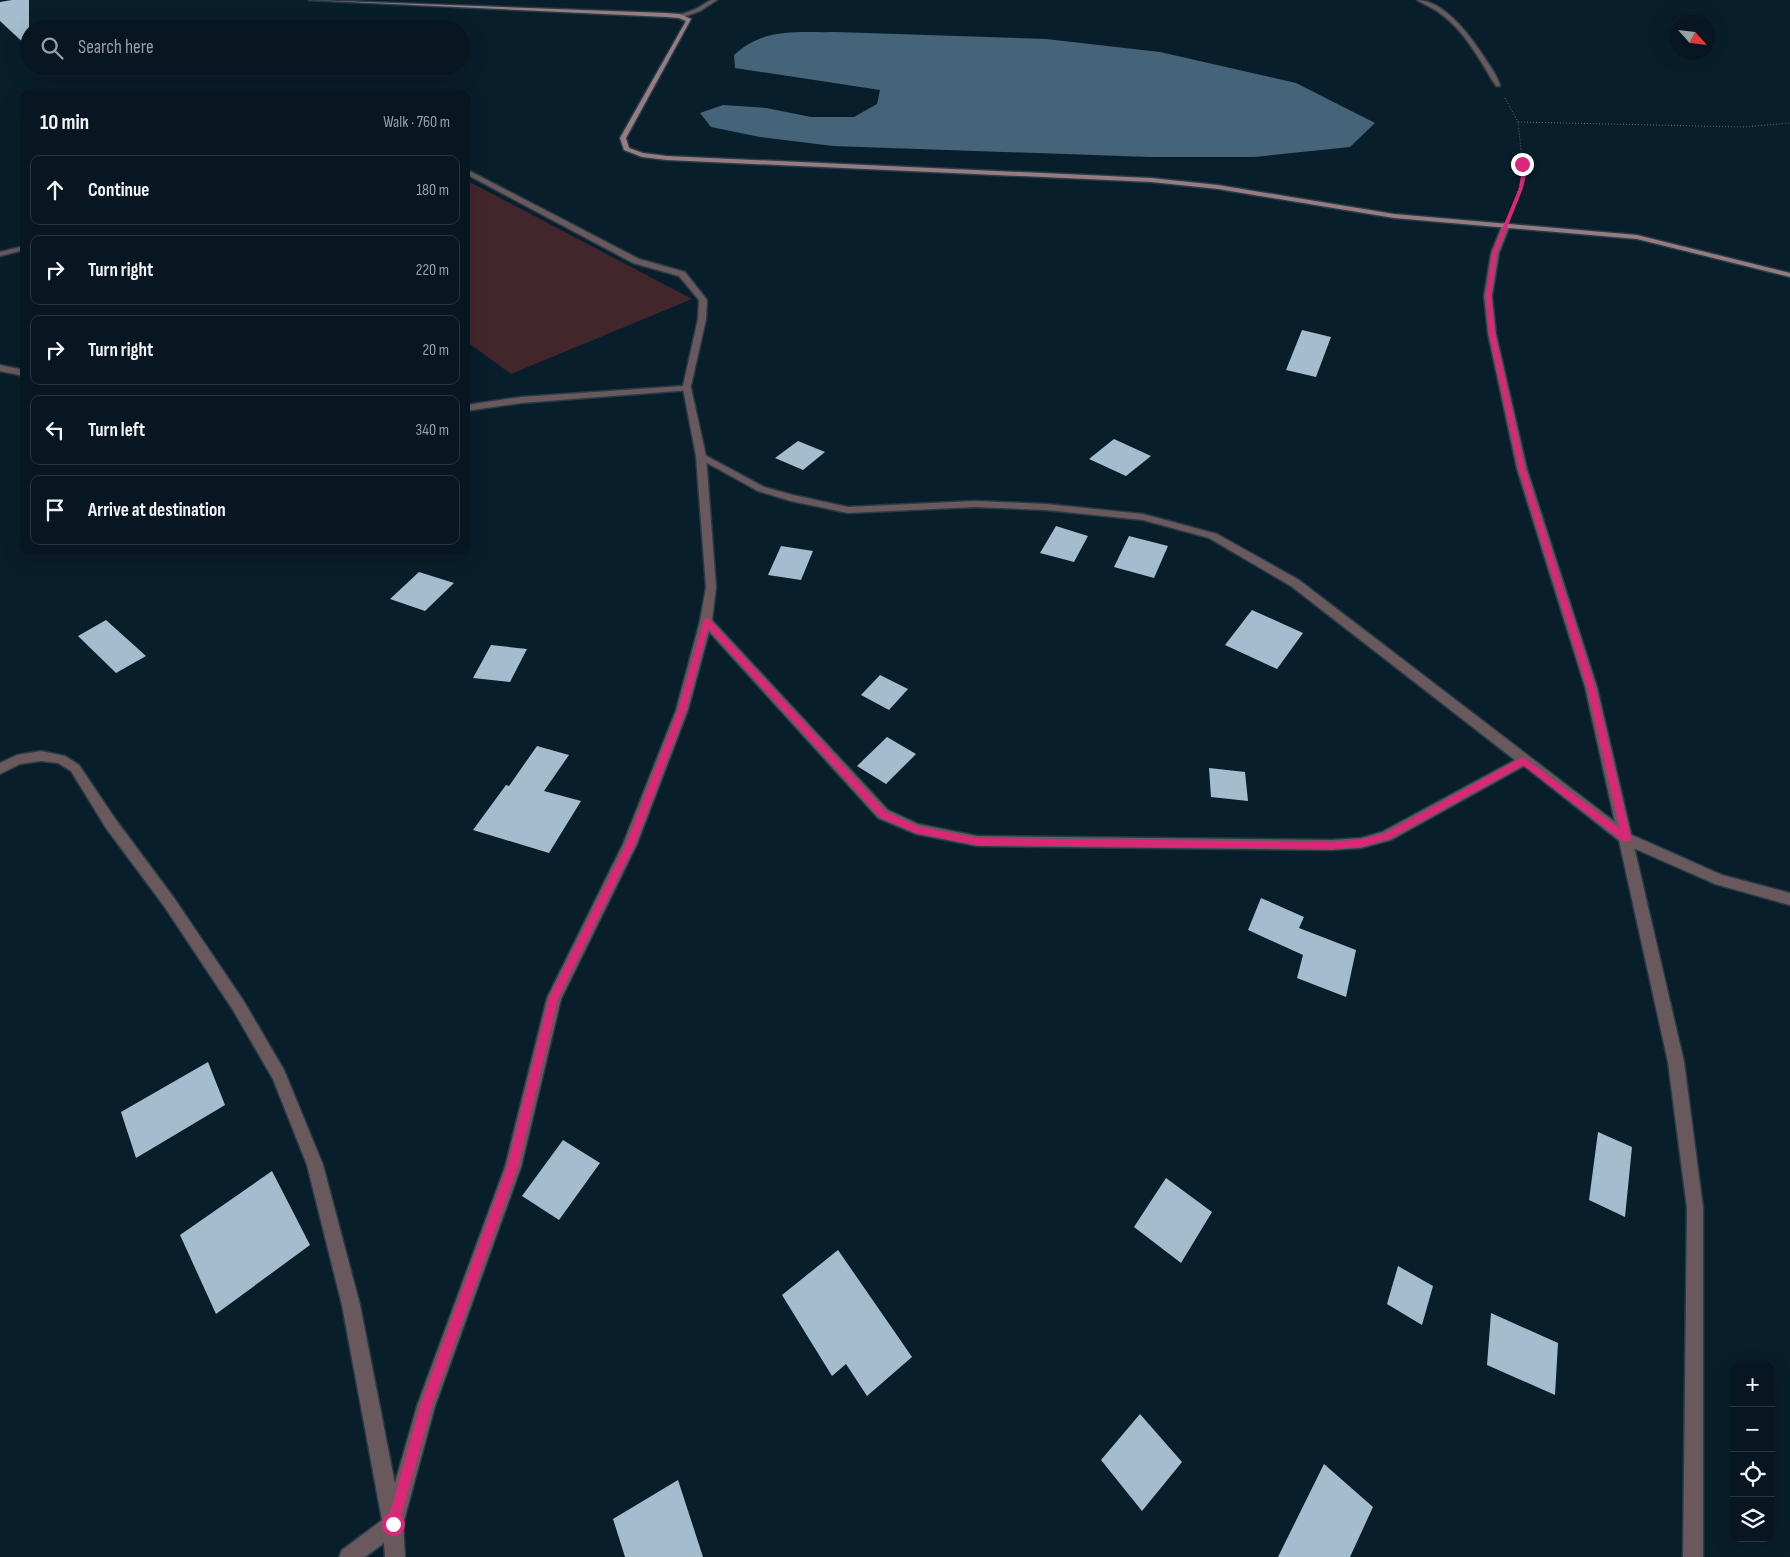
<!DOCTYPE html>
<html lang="en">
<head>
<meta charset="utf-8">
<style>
  :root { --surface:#071620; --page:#15232d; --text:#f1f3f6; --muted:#989fa5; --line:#28353e }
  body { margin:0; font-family:"Sofia Sans Condensed",sans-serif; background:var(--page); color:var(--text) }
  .controls { position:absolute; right:15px; bottom:15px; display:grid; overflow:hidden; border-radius:10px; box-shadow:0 5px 20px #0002 }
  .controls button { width:45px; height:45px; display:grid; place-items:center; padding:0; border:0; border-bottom:1px solid var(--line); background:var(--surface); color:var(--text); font:25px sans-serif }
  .compass { position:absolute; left:1670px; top:15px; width:45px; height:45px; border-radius:50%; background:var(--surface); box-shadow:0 5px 20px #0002; rotate:117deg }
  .stop { position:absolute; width:15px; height:15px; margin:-11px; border:4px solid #db2777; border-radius:50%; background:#fff }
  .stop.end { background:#db2777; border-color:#fff; box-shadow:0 1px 5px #0008 }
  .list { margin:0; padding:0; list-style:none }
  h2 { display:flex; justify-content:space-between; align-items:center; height:65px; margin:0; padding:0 20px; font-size:21px }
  h2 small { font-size:16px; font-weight:400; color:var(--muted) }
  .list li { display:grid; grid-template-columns:32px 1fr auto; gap:15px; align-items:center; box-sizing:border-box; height:70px; margin:0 10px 10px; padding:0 10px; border:1px solid var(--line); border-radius:10px }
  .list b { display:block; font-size:19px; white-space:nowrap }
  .list em { font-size:16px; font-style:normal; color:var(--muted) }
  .icon { flex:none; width:28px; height:28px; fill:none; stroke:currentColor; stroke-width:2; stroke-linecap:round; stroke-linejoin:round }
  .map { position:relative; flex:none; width:1790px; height:1557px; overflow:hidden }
  .search { position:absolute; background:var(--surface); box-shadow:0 5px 20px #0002; left:20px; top:20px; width:450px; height:55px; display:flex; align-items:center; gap:12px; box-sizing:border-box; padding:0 18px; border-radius:28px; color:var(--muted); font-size:19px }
  .panel { position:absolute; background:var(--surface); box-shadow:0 5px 20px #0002; left:20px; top:90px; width:450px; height:465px; border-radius:10px }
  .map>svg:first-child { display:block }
  .green { fill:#42262c }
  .water { fill:#466479 }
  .building { fill:#a4bdce }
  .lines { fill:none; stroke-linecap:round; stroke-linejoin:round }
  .lane-casing { stroke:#273b47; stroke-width:3 }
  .street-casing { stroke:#273b47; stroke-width:3 }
  .secondary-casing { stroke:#273b47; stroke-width:3 }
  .path-far1 { stroke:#596b76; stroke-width:1; stroke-dasharray:1 2; stroke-linecap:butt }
  .path { stroke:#596b76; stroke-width:2; stroke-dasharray:1 2.5; stroke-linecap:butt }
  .lane { fill:#69595c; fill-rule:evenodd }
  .street { fill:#69595c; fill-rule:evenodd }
  .secondary { fill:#967c81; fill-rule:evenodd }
  .route { fill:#db2777 }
</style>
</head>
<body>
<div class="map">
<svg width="1790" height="1557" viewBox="0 0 1790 1557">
  <rect width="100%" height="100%" fill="#091e2b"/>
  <path class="green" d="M466,180L692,299L511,374L466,341Z"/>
  <path class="water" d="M835,32L1046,39L1160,52L1296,83L1375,123L1350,147L1254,157H1150L833,146L760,137L711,127L700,113L723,105L766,108L811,117H854L877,104L880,90L735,68L734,55C764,27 797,33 835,32Z"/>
  <path class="building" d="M12,0H29V48L0,21V2Z
    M1302,330L1331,337L1316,377L1286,370Z
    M1114,439L1151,456L1126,476L1089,459Z
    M798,441L825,452L803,470L775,458Z
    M1056,526L1088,536L1074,562L1040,553Z
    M1129,536L1168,546L1154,578L1114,567Z
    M781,546L813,551L801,580L768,575Z
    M419,572L454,583L425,611L390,599Z
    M1252,610L1303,633L1277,669L1225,645Z
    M106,620L146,656L116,673L78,636Z
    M491,645L527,649L510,682L473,678Z
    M880,675L908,689L889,710L861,695Z
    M887,737L916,754L886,784L857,766Z
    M537,746L569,755L544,791L581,801L549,853L473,830L506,785L509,786Z
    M1209,768L1245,772L1248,801L1211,797Z
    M1261,898L1304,917L1299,928L1356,950L1346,997L1297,978L1303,955L1248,930Z
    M208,1062L225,1105L136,1158L121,1112Z
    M1598,1132L1632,1147L1625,1217L1589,1200Z
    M563,1140L600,1163L559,1220L522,1196Z
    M272,1171L310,1245L216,1314L180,1235Z
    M1166,1178L1212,1212L1181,1263L1134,1227Z
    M838,1250L912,1357L867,1396L846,1364L832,1376L782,1295Z
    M1398,1266L1433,1286L1422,1325L1387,1304Z
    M1491,1313L1558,1343L1555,1395L1487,1365Z
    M1140,1414L1182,1462L1142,1511L1101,1460Z
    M1324,1464L1373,1507L1350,1557H1278Z
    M678,1480L703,1557H625L613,1519Z"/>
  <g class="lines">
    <defs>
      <path id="lane" d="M711,0H717L700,11L680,18L677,16L696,9Z
        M1417,0C1447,0 1476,44 1490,66C1494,72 1499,80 1500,86H1496C1480,61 1466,32 1441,14C1434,8 1425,5 1417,0Z
        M466,169L639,259L685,272L707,300L706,319L690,390L521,403L466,411V405L521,397L683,386L698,319L699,300L679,276L633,263L466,174Z
        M24,246V250L0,256V252Z
        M0,365L24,370V376L0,371Z
        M701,453L764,487L793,495L848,507L975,501L1046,504L1143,514L1217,534L1299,580L1632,835L1722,875L1790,893V905L1715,884L1622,843L1524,766L1391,840L1361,848L1332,850L977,846L916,834L878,818L702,624L700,621L702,618H710L888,810L918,824L977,836L1332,840L1361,838L1382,832L1515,760L1291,586L1209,538L1143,520L1046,510L975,507L848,513L791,501L758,491L698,458L696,456Z
        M41,751L65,756L79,765L116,820L174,898L243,1000L284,1070L323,1165L360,1305L402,1520L399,1527L392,1530L385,1527L382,1520L342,1305L307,1165L273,1079L233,1010L164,906L106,828L71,771L58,763L41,761L20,764L0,774V763L17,755Z"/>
      <path id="street" d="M1503,223L1510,225L1499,253L1492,296L1496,334L1527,469L1597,687L1684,1062L1703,1208V1557H1683L1687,1208L1668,1062L1585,687L1517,469L1488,334L1484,296L1491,253Z
        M687,385L691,388L706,456L716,587L712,621L688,710L637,844L561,999L521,1167L435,1406L403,1524L405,1557H385L384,1543L365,1557H339L342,1550L385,1518L417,1406L505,1167L547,998L623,844L676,710L700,621L706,587L696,456L683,388Z"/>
      <path id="secondary" d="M309,0L666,13L680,14L691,19L626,138L629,148L643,153L667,156L1151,178L1218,185L1394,214L1637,235L1790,273V277L1637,239L1394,218L1218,189L1151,182L667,160L642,157L624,150L620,138L686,21L679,18L666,17Z"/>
    </defs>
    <use href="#lane" class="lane-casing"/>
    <use href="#street" class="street-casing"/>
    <use href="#secondary" class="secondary-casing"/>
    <path class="path-far1" d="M1505,98L1518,122L1523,169
      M1518,122L1744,127L1790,123"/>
    <path class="path" d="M1512,209L1524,175L1523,168"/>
    <use href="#lane" class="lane"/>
    <use href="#street" class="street"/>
    <use href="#secondary" class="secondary"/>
  </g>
  <path class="route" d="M1524,163L1526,175L1523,188L1497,253L1491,296L1495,334L1525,469L1595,687L1631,839L1630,841H1623L1523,765L1389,839L1361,847L1332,849L977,845L916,833L880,817L708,628L686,710L635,844L558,999L518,1167L432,1406L399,1524L398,1529L393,1531L389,1529L387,1524L420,1406L507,1167L549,998L626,844L678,710L704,619H709L886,812L917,826L977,838L1332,842L1361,839L1384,834L1523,757L1620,829L1587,687L1519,469L1489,334L1486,296L1492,253L1519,188L1521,175L1520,164Z"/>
</svg>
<div class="controls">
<button>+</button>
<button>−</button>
<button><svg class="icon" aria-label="locate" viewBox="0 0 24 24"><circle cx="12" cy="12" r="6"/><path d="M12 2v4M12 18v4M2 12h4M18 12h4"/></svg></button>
<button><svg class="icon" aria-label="layers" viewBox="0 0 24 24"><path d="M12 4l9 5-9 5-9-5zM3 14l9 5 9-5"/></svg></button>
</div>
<svg class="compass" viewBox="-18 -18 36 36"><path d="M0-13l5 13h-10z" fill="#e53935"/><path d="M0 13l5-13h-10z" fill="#989fa5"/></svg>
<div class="stop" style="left:393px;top:1524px"></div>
<div class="stop end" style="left:1522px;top:164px"></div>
<div class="search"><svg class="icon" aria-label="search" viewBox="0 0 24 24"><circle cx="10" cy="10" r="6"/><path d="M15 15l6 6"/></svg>Search here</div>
<section class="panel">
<h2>10 min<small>Walk · 760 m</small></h2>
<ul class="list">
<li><svg class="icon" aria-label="ahead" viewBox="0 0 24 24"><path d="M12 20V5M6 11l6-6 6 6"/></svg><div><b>Continue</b></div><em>180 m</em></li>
<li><svg class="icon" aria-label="right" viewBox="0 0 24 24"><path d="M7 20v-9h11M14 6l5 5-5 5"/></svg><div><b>Turn right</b></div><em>220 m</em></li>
<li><svg class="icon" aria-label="right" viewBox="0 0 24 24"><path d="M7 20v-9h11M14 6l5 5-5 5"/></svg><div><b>Turn right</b></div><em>20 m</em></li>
<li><svg class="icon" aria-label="left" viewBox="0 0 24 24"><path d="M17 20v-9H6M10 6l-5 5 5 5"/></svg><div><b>Turn left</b></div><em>340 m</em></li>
<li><svg class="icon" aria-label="arrive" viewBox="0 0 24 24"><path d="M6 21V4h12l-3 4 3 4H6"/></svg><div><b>Arrive at destination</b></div></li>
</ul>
</section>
</div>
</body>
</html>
